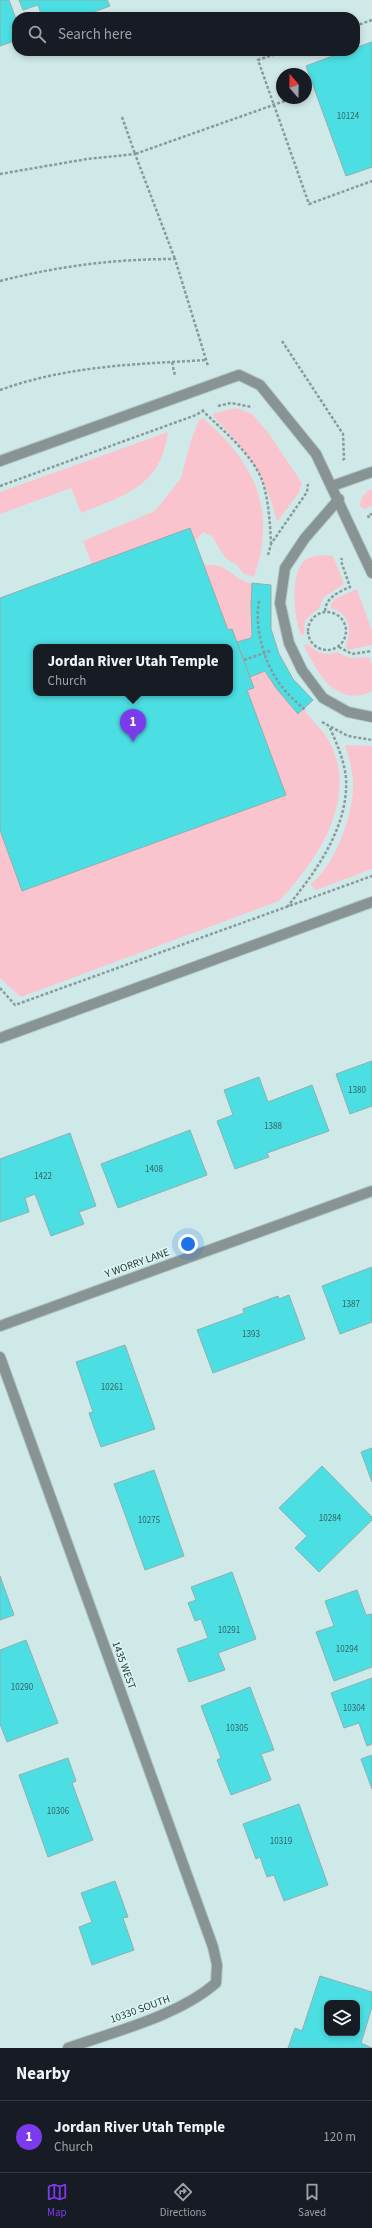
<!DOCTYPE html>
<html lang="en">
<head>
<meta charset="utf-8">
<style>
  :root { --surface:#171b24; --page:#20242c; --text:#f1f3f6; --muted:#9ea1a6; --line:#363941; --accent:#7c3aed }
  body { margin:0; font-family:"Source Sans 3",sans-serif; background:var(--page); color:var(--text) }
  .controls { position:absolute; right:12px; bottom:12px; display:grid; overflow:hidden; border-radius:8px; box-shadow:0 2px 6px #0003 }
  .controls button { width:36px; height:36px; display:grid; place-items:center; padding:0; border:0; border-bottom:1px solid var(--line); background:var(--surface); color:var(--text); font:20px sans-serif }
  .compass { position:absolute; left:276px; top:68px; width:36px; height:36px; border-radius:50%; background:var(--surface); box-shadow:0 2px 6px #0003; rotate:340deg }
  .you { position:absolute; left:188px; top:1244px; width:14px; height:14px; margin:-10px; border:3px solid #fff; border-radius:50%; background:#1a73e8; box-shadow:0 0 0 6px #1a73e833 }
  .badge { display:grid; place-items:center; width:26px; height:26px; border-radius:50%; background:var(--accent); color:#fff; font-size:13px; font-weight:700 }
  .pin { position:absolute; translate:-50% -33px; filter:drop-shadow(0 1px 2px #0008) }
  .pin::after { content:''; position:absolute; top:21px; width:14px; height:12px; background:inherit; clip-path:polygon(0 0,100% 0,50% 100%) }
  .popup { position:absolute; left:33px; top:644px; width:200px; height:52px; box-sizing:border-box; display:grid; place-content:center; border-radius:8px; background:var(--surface); filter:drop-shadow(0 1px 3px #0005); font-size:13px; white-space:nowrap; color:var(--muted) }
  .popup b { font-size:15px; color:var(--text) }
  .popup::after { content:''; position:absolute; left:50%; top:100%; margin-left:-8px; border:8px solid transparent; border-top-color:var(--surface) }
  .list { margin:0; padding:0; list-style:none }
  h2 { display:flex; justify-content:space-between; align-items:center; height:52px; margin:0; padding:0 16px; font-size:17px }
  h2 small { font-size:13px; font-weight:400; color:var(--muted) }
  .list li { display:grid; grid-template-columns:26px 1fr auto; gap:12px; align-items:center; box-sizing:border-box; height:72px; padding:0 16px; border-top:1px solid var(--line) }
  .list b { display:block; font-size:15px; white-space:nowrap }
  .list p { margin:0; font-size:13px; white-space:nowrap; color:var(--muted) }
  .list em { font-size:13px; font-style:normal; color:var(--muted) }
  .icon { flex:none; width:22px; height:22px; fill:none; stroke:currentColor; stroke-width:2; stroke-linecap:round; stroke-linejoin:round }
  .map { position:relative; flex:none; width:372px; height:2048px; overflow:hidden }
  .search { position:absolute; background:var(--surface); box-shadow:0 2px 6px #0003; left:12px; right:12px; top:12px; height:44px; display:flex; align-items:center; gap:10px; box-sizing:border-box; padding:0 14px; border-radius:16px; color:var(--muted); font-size:15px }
  .sheet { height:124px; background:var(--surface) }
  nav { display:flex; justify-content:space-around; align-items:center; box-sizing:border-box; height:56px; border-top:1px solid var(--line); background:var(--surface); font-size:11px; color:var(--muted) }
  nav a { display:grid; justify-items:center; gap:2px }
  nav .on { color:var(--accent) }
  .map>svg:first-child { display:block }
  .green { fill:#fac4ce }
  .building { fill:#4bdfe4; stroke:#94adae; fill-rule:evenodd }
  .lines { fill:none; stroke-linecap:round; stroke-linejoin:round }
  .minor-casing { stroke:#afc6c6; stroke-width:12 }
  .path { stroke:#889b9b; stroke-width:2.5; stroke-dasharray:3 2; stroke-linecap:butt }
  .minor { stroke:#889393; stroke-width:10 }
  .labels { text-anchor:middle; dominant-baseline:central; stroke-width:3; stroke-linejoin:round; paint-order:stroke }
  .number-label { font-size:9px; fill:#366264 }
  .street-label { font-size:11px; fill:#2f3939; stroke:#dcf6f6 }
</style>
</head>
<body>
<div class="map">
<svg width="372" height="2048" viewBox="0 0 372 2048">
  <rect width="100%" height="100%" fill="#cfe9e9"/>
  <path class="green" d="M237,408L252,414L267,431L302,483L298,494L277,522C265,472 247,452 213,416L214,413Z
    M203,418C255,463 277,510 254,577L243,573L236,564L225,558L212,536L203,532L195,541L92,565L83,541L155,511L181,478L192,437L199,420Z
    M168,432C160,487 127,494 81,513L71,488L0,514V492Z
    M372,489V506L364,509L360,506C361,497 364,493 372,489Z
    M323,555L333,556L344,584L324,597L319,608L305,620L304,635H301C294,618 289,574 305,560C310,556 317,556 323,555Z
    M204,565C230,562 231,580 252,583L251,638L237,642L232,629L228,630Z
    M357,589L372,631V645L348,650L346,646C352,629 350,614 331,608V604L335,599Z
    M308,644C316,652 325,657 336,652L350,658L369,657L372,665V691C337,709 317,673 304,645Z
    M265,671L276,688L298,714L304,710C312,720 324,731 330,743C359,799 317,861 279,901L21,997L0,978V830L23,891L285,795L247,690L254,687L250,677Z
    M345,745L372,746V869L316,890L310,884C335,868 355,810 353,781C352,768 349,757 345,745Z"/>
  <path class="building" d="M0,0H9L17,22V40L0,46Z
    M19,0H107L110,6L80,17H42L38,5L23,10Z
    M372,42V167L346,176L306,66L346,51H355V48Z
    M190,528L228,630L232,629L254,688L247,690L286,795L22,891L0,830V598ZM36,647H230V693H36Z
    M252,583L271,585V629L279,654L293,679L313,700L298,714L276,688L265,671L250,677L237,642L251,638L252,635L251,606Z
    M372,1061V1106L350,1114L336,1074Z
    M259,1077L268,1102L312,1085L329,1131L267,1153L269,1157L235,1169L217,1121L233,1115L224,1090Z
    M190,1130L207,1175L118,1208L101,1164Z
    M70,1133L96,1206L79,1212L84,1224L51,1236L35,1194L25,1198L29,1212L0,1222V1159Z
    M372,1267V1322L340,1334L322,1286Z
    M289,1295L305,1339L213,1373L197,1330L244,1313L243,1309L278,1296L279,1299Z
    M125,1345L155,1429L101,1447L89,1413L93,1412L76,1362Z
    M372,1448V1482L361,1452Z
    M322,1466L372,1517V1520L319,1572L295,1548L307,1536L279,1508Z
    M154,1470L184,1556L145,1570L114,1484Z
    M232,1572L256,1639L218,1653L225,1670L189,1682L177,1649L208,1638L201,1619L195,1621L188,1603L196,1600L191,1587Z
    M0,1576L14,1615L0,1620Z
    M357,1590L366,1615L372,1614V1667L334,1681L316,1632L334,1626L325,1601Z
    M26,1640L58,1723L7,1742L0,1724V1650Z
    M372,1678V1744L367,1746L359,1723L344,1728L331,1693Z
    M250,1687L274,1750L261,1754L271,1780L231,1795L217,1760L221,1758L201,1706Z
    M372,1755V1789L361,1759Z
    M68,1758L76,1781L72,1783L93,1840L48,1857L19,1775Z
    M299,1804L328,1885L284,1901L274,1875L267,1877L260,1857L256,1859L243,1824Z
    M115,1881L128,1917L123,1918L134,1950L92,1965L79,1927L92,1922L81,1893Z
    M320,1976L372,1992V2007L361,2043L372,2048H288L295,2028L302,2031ZM327,2003H357V2033H327Z"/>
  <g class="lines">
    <defs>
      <path id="minor" d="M0,461L239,375L260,385L316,454L372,573
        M332,486L372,472
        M339,499L305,538L285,568L280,603L289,643L302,670L323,698L348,712L372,717
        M0,1038L372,902
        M0,1326L372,1191
        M0,1357L213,1947L217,1965L216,1983C178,2016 116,2031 68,2048"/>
    </defs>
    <use href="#minor" class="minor-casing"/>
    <path class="path" d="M355,26L372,20
      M284,51L258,60L309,204L372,181
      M306,93L308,92
      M122,117L135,154L293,98
      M0,174L87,159L135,154L175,259
      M0,281C59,266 114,259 175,259L208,366
      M282,341L343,434L344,459L342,460
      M172,362L207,360
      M0,390C55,370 114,365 172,362L175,376
      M218,406L231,403L252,407
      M202,410C222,430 254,455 263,483C269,503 270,523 271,544
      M0,486L196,415L204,410
      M369,518L368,515L372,514
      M268,555L271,544L307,492L308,484
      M259,601C254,630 265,666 283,688C289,696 298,703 305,710
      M325,611C326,597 339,592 350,587L341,561L342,558
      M308 631a19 19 0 1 1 38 0a19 19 0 1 1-38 0Z
      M339,647L352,654L372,651
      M244,660L270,651
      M322,722L348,736L372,740
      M287,907C316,872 349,826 346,778C344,760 337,744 330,728
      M0,988L15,1005L372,876"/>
    <use href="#minor" class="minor"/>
  </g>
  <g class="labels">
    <g class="number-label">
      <text x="348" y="116">10124</text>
      <text x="357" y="1090">1380</text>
      <text x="273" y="1126">1388</text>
      <text x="154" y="1169">1408</text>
      <text x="43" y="1176">1422</text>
      <text x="351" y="1304">1387</text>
      <text x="251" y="1334">1393</text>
      <text x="112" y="1387">10261</text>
      <text x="330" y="1518">10284</text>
      <text x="149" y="1520">10275</text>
      <text x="229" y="1630">10291</text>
      <text x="347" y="1649">10294</text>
      <text x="22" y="1687">10290</text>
      <text x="354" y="1708">10304</text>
      <text x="237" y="1728">10305</text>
      <text x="58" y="1811">10306</text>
      <text x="281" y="1841">10319</text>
    </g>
    <g class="street-label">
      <text transform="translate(137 1263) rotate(-20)">Y WORRY LANE</text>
      <text transform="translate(124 1665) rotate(70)">1435 WEST</text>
      <text transform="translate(140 2009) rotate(-20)">10330 SOUTH</text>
    </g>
  </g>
</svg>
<div class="controls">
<button><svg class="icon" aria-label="layers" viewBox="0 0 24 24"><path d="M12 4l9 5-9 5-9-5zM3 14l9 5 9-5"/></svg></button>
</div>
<svg class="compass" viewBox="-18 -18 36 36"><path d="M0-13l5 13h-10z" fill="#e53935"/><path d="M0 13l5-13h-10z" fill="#9ea1a6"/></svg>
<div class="you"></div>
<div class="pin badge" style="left:133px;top:742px">1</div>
<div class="popup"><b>Jordan River Utah Temple</b>Church</div>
<div class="search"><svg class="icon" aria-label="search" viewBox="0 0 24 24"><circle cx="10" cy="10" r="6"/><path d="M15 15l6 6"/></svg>Search here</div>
</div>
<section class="sheet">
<h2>Nearby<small></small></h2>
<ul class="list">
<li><span class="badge">1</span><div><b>Jordan River Utah Temple</b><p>Church</p></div><em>120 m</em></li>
</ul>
</section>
<nav>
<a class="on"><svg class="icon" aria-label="map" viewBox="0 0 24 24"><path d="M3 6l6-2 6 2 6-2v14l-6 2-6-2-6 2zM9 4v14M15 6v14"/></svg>Map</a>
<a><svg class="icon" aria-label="directions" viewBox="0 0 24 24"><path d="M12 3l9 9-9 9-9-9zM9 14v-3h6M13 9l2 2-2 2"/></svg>Directions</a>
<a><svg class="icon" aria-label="saved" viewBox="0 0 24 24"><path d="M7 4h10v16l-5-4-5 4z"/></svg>Saved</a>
</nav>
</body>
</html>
